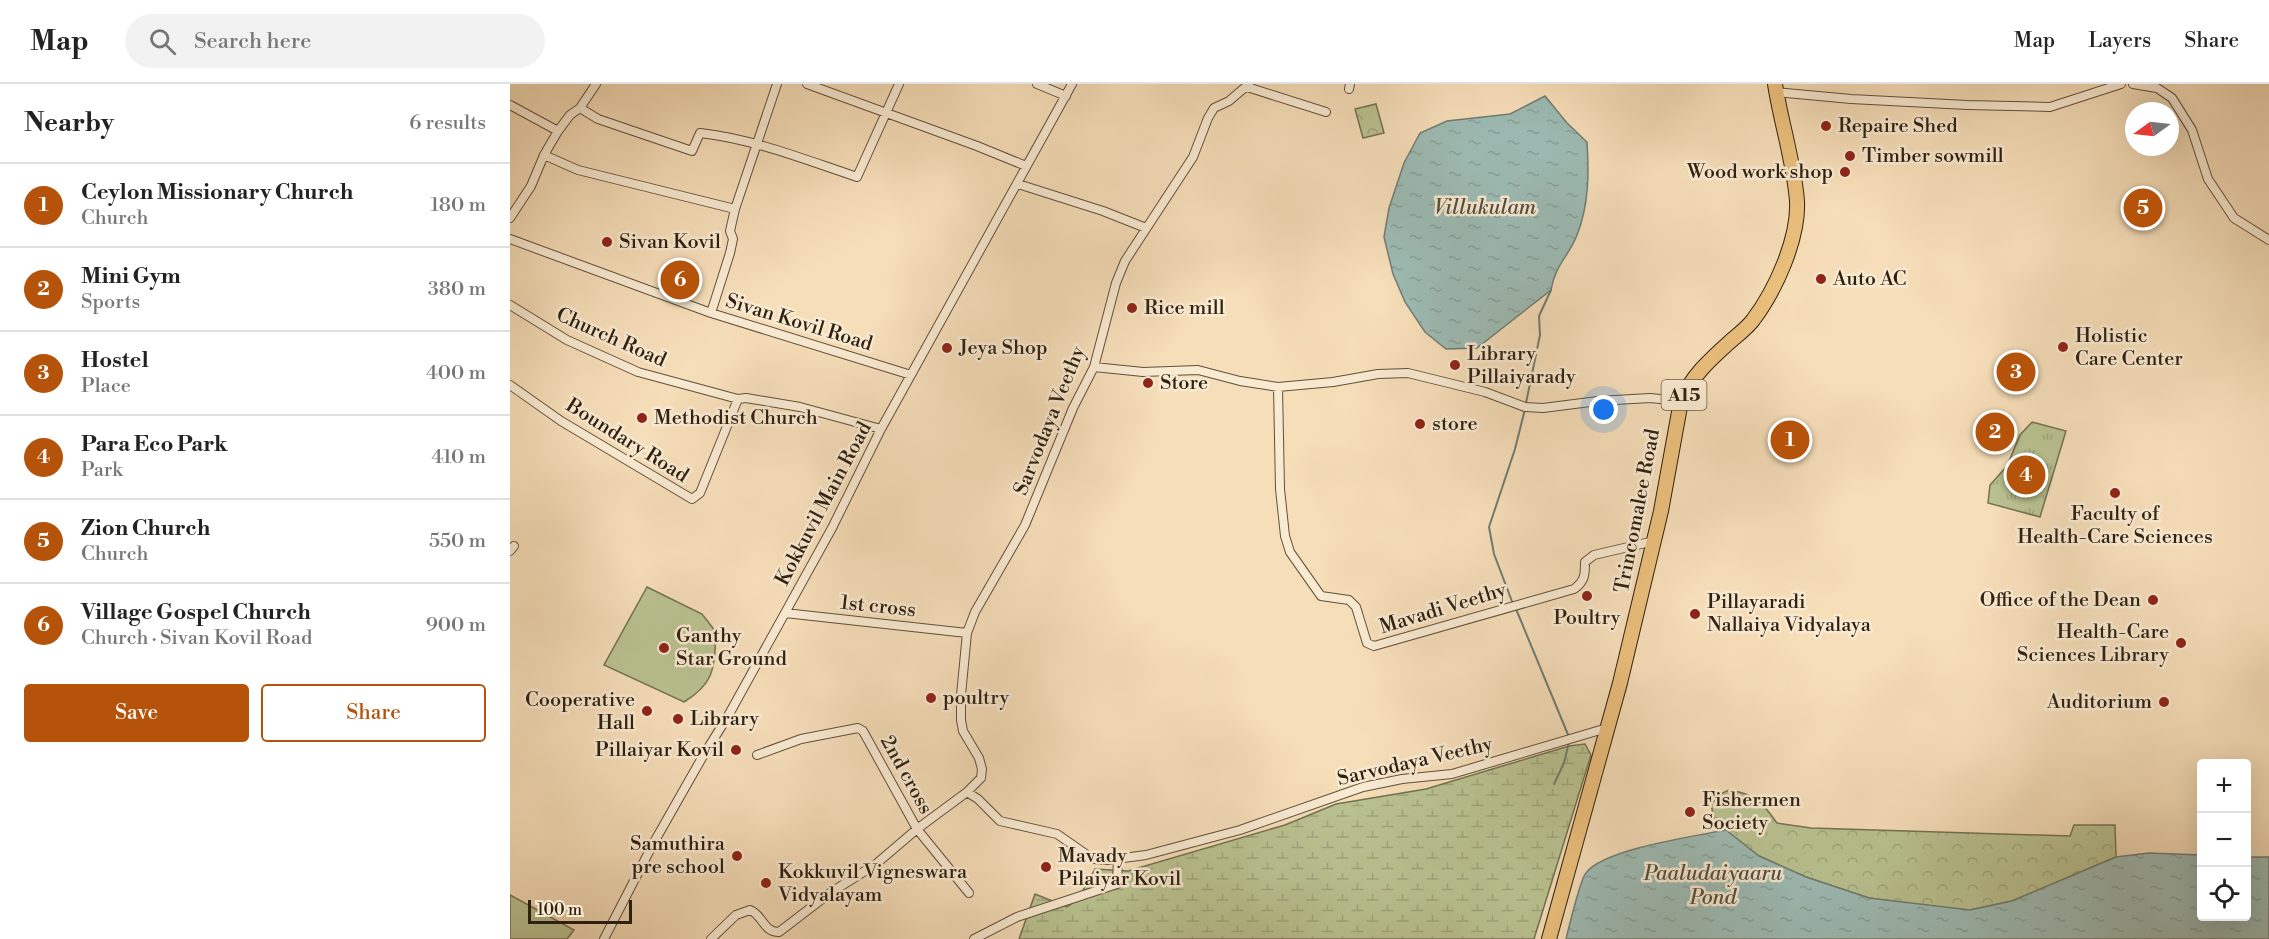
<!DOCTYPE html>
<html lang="en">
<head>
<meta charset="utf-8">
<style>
  :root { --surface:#fff; --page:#f2f2f2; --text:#222; --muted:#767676; --line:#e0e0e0; --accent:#b45309 }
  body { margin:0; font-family:"Libre Bodoni",serif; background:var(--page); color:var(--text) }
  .controls { position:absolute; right:18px; bottom:18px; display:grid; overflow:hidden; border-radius:6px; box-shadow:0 6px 24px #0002 }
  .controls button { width:54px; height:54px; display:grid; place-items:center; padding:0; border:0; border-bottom:2px solid var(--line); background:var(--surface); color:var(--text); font:30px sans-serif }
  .compass { position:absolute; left:1615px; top:18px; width:54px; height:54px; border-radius:50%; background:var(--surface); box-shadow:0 6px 24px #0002; rotate:255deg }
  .scale { position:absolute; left:18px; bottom:15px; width:104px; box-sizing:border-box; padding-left:6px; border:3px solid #2f2111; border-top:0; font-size:16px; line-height:21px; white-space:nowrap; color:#2f2111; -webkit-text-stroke:4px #f9ead2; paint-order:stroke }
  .you { position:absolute; left:1094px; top:326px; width:21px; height:21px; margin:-15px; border:4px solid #fff; border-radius:50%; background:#1a73e8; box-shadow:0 0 0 9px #1a73e833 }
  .badge { display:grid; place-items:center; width:39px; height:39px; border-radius:50%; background:var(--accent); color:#fff; font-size:20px; font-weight:700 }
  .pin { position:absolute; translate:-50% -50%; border:3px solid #fff; box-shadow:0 2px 6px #0006 }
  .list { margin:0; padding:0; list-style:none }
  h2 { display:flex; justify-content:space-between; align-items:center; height:78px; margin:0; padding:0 24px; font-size:26px }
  h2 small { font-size:20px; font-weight:400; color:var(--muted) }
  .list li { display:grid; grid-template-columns:39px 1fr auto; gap:18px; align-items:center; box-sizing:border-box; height:84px; padding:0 24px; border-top:2px solid var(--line) }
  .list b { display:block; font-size:22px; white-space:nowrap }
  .list p { margin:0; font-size:20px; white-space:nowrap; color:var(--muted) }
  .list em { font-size:20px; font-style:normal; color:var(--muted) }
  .actions { display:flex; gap:12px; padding:18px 24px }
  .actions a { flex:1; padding:14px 0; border:2px solid var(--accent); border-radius:6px; text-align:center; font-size:21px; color:var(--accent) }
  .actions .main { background:var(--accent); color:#fff }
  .icon { flex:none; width:33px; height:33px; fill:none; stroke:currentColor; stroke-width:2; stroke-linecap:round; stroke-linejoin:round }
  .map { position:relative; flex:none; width:1759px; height:855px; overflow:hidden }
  header { display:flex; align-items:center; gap:36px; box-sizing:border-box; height:84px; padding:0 30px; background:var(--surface); border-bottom:2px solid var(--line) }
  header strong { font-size:28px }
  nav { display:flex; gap:33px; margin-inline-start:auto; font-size:21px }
  .search { width:420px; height:54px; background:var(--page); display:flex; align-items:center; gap:15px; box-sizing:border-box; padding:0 21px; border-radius:33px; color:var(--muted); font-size:22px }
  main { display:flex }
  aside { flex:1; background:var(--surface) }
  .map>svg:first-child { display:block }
  .forest { fill:url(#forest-crowns); stroke:#747251; stroke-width:1.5 }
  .wetland { fill:url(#wetland-marsh); stroke:#747251; stroke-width:1.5 }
  .park { fill:url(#park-tufts); stroke:#747251; stroke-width:1.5 }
  .pitch { fill:#bac291; stroke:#747251; stroke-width:1.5 }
  .water { fill:url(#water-ripples); stroke:#717d73; stroke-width:1.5 }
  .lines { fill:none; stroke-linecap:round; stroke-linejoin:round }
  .stream { stroke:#717d73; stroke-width:2 }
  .minor-casing { stroke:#61503b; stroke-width:10 }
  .trunk-casing { stroke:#2f2111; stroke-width:16 }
  .minor { stroke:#f9ead2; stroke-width:8 }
  .trunk { stroke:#ebbf7c; stroke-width:14 }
  .poi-dot { fill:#8f2418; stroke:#f9ead2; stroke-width:2 }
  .labels { text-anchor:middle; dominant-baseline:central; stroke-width:5; stroke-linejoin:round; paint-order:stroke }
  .shield { fill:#f9ead2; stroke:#6c5d4b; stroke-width:1.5 }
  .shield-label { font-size:18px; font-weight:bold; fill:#2f2111 }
  .poi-label { font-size:20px; fill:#2f2111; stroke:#f9ead2; text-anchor:start }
  .street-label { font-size:20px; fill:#2f2111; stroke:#f9ead2 }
  .water-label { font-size:21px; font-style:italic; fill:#504f42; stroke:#f9ead2 }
</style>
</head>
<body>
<header>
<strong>Map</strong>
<div class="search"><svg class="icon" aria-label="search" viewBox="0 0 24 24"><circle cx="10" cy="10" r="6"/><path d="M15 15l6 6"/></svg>Search here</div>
<nav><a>Map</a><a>Layers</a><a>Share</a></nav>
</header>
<main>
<aside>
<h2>Nearby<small>6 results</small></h2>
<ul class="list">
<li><span class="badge">1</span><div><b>Ceylon Missionary Church</b><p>Church</p></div><em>180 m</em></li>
<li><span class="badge">2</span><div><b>Mini Gym</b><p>Sports</p></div><em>380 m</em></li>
<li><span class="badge">3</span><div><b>Hostel</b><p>Place</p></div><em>400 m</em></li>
<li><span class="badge">4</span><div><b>Para Eco Park</b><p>Park</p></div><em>410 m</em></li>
<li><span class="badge">5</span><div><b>Zion Church</b><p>Church</p></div><em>550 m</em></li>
<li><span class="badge">6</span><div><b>Village Gospel Church</b><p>Church · Sivan Kovil Road</p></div><em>900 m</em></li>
</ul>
<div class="actions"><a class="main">Save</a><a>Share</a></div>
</aside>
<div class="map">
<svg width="1759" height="855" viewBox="0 0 1759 855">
  <defs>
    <pattern id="forest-crowns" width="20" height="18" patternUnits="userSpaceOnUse" patternTransform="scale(1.5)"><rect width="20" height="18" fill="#bac291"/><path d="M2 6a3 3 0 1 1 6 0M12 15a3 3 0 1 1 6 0" fill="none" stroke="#a0a67c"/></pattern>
    <pattern id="wetland-marsh" width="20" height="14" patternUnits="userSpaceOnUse" patternTransform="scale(1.5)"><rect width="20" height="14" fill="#bac291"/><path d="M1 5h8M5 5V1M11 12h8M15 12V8" fill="none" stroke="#a0a67c"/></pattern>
    <pattern id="park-tufts" width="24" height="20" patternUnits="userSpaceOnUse" patternTransform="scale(1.5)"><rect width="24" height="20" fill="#bac291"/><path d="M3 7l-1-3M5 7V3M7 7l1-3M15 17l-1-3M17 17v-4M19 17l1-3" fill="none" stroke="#a0a67c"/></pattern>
    <pattern id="water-ripples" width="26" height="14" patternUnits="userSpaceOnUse" patternTransform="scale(1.5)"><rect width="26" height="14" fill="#9dbbb4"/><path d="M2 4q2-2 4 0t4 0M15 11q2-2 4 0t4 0" fill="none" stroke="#88a09a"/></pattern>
  </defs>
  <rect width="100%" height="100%" fill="#f6deb9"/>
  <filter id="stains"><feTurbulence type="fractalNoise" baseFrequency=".00333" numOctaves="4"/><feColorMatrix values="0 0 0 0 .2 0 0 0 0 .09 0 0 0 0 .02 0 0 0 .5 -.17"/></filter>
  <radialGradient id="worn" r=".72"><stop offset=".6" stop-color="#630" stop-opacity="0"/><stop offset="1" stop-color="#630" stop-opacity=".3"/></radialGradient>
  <path class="forest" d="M866,20L874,49L853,54L845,25Z
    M1219,706C1246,710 1252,718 1267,739L1301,744L1560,752L1564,741H1605L1606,773L1502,817L1460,826L1423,823L1359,814L1296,793L1249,772L1205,738L1201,721L1210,710Z"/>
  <path class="wetland" d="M1075,660L1081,671L1024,855H509L525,810L557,823L568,815L585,785L618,787L775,741L826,720L916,705L1059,662Z"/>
  <path class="park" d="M1522,338L1556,347L1530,433L1478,419L1480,401L1497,382L1510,351Z"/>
  <path class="pitch" d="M137,503L192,530L206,548C204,583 206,598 174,618L94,581Z
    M0,811L64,846L57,855H0Z"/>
  <path class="water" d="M1035,12L1057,39L1077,58C1079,89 1079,121 1067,151C1059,172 1045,181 1041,206L967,264L936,265L915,248L895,218L883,190L874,153L879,124L894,79L910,49L937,37L1000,30Z
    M1216,746L1249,772L1296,793L1359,814L1460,826L1502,817L1606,773L1639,769L1691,771L1692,832H1736L1737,773H1759V855H1056C1059,843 1070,796 1076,789C1093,765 1186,752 1216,746Z"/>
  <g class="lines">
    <path class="stream" d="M1016,319L1030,251L1029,232L1041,206
      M1003,520L984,470L979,443L1005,365L1015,325
      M1006,525L1059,653
      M1044,700L1054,679L1059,658"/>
    <defs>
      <path id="minor" d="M297,0L467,62L516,82
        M527,0L556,12
        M1623,0L1647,4L1662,14L1682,46L1698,95L1724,134L1759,156
        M737,3L816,28
        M839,5L840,0
        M1266,8L1341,15L1457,21L1540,23L1611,0
        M0,21L48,47
        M70,24L88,35L182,67L190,49C244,55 296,76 347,93L389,0
        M34,71L68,86L225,125
        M508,100L593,127L636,144
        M0,134L21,102L34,71L48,47L60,31L70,24L86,0
        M0,155L201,229L401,291
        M0,221L57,256L128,288L228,315
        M201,229L220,169L223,155L220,147L225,125L267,0
        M584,283L633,288L688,286L730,297L768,303L823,298L868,290L898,289L975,308L1015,323L1033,324L1088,317L1140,314L1171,317
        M0,301L51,337L182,415L190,409L228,315L236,314L290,323L371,345
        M768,303L770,405L775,452L780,468L811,512L839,516L846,523L857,559L864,562L1064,505C1075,497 1075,491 1075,478L1084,471L1144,457
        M0,467L4,462
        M275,529L457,549
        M247,671L291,655L348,644L353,647L407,745L459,809
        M457,708L471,694L472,685L469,674L453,647L451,636V611L457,549L465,528L515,441L563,324L584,283L606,199L615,177L683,73L698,34L704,24L719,17L739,0
        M94,855L143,760L193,672L218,632L322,444L371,345L562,0
        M201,855L226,831L240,826C253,831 253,848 269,848L320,809L366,780L407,745L457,708L468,715L490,737L547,750L583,775L598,776L636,771L730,746L853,703L892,695L942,690L1097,644
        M464,855L507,833L607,800L608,775"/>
      <path id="trunk" d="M1039,855L1110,599L1151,427L1171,317C1182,291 1202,274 1223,255C1230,249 1238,243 1243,236C1265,207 1289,155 1287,117C1284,78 1271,39 1265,0"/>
    </defs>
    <use href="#minor" class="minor-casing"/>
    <use href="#trunk" class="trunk-casing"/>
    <use href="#minor" class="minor"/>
    <use href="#trunk" class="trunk"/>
  </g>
  <g class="poi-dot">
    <circle cx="1316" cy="42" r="6"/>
    <circle cx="1340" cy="72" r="6"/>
    <circle cx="1335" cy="88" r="6"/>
    <circle cx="97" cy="158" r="6"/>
    <circle cx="1311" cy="195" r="6"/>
    <circle cx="622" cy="224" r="6"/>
    <circle cx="1553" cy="263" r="6"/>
    <circle cx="437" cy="264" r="6"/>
    <circle cx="945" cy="281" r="6"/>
    <circle cx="638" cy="299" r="6"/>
    <circle cx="132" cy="334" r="6"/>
    <circle cx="910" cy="340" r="6"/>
    <circle cx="1605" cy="409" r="6"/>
    <circle cx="1077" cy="512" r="6"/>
    <circle cx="1643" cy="516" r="6"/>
    <circle cx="1185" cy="530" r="6"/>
    <circle cx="1671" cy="559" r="6"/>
    <circle cx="154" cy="564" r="6"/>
    <circle cx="421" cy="614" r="6"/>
    <circle cx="1654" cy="618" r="6"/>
    <circle cx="137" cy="627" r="6"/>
    <circle cx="168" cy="635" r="6"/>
    <circle cx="226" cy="666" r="6"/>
    <circle cx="1180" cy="728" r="6"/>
    <circle cx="227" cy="772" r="6"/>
    <circle cx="536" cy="783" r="6"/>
    <circle cx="256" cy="799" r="6"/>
  </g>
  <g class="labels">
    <rect class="shield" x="1151.5" y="296" width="45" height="30" rx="4.5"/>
    <g class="shield-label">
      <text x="1174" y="311">A15</text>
    </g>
    <g class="poi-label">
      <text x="1328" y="42">Repaire Shed</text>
      <text x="1352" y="72">Timber sowmill</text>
      <text x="1323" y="88" text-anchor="end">Wood work shop</text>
      <text x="109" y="158">Sivan Kovil</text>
      <text x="1323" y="195">Auto AC</text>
      <text x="634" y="224">Rice mill</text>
      <text x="1565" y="252">Holistic<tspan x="1565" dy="23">Care Center</tspan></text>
      <text x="449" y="264">Jeya Shop</text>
      <text x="957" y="270">Library<tspan x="957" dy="23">Pillaiyarady</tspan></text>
      <text x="650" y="299">Store</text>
      <text x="144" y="334">Methodist Church</text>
      <text x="922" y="340">store</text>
      <text x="1605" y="430" text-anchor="middle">Faculty of<tspan x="1605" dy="23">Health-Care Sciences</tspan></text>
      <text x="1631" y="516" text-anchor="end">Office of the Dean</text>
      <text x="1197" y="518">Pillayaradi<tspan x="1197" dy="23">Nallaiya Vidyalaya</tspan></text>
      <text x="1077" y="534" text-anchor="middle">Poultry</text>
      <text x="1659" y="548" text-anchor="end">Health-Care<tspan x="1659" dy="23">Sciences Library</tspan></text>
      <text x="166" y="552">Ganthy<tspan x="166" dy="23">Star Ground</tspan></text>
      <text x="433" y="614">poultry</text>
      <text x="125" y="616" text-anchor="end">Cooperative<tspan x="125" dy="23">Hall</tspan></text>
      <text x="1642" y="618" text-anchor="end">Auditorium</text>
      <text x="180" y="635">Library</text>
      <text x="214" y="666" text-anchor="end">Pillaiyar Kovil</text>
      <text x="1192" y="716">Fishermen<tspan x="1192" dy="23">Society</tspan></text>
      <text x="215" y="760" text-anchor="end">Samuthira<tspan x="215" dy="23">pre school</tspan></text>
      <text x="548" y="772">Mavady<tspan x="548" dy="23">Pilaiyar Kovil</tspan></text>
      <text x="268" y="788">Kokkuvil Vigneswara<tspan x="268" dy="23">Vidyalayam</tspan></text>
    </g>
    <g class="street-label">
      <text transform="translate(289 239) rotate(17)">Sivan Kovil Road</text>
      <text transform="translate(101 254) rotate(24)">Church Road</text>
      <text transform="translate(540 337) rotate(-68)">Sarvodaya Veethy</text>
      <text transform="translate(117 357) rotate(32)">Boundary Road</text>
      <text transform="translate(314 420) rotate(-62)">Kokkuvil Main Road</text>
      <text transform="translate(1128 427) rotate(-79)">Trincomalee Road</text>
      <text transform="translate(368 523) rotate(6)">1st cross</text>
      <text transform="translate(933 525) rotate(-17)">Mavadi Veethy</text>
      <text transform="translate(905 678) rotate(-13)">Sarvodaya Veethy</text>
      <text transform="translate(396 691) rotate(61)">2nd cross</text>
    </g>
    <g class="water-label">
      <text x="975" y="124">Villukulam</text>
      <text x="1203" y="790">Paaludaiyaaru<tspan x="1203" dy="24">Pond</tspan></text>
    </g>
  </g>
  <rect width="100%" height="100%" filter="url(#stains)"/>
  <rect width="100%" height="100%" fill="url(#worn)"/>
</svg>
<div class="controls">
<button>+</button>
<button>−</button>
<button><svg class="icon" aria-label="locate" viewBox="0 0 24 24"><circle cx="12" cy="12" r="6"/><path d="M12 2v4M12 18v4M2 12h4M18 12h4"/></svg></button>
</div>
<svg class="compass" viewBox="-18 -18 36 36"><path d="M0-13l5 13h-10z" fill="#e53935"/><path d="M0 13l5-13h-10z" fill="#767676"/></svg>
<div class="scale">100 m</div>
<div class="you"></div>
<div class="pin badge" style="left:1280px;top:356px">1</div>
<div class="pin badge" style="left:1485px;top:348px">2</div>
<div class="pin badge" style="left:1506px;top:288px">3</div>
<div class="pin badge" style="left:1516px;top:391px">4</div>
<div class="pin badge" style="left:1633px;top:124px">5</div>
<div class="pin badge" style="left:170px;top:196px">6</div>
</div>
</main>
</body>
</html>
